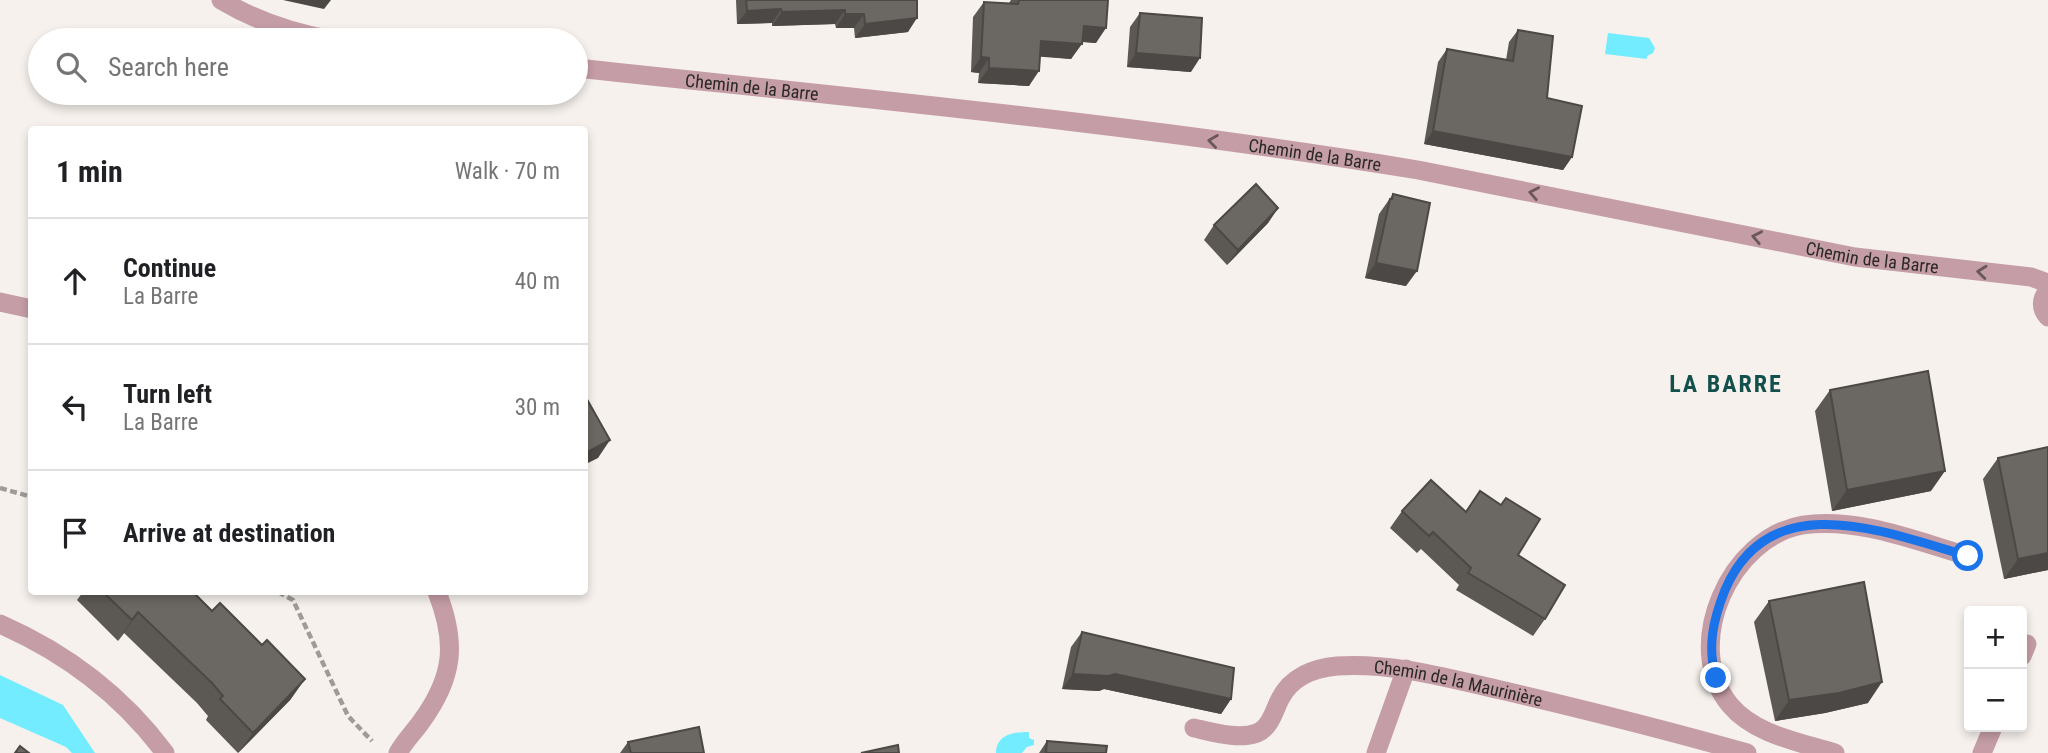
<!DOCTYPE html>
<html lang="en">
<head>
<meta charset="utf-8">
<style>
  :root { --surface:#fff; --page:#f2f2f2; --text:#202124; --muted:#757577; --line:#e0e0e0 }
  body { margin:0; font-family:"Roboto Condensed",sans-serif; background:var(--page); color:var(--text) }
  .controls { position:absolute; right:21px; bottom:21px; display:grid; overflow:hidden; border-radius:7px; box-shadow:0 4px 10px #0003 }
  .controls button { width:63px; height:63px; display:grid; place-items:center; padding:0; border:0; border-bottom:2px solid var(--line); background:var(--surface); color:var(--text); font:35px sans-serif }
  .stop { position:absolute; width:21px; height:21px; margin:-16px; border:5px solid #1a73e8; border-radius:50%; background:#fff }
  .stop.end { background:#1a73e8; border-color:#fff; box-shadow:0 2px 7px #0008 }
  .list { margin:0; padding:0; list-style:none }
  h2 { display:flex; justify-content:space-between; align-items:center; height:91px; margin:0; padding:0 28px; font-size:30px }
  h2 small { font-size:23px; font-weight:400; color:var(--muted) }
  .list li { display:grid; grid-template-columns:46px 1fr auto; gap:21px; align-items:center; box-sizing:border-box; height:126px; padding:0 28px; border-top:2px solid var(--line) }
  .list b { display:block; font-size:26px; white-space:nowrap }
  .list p { margin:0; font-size:23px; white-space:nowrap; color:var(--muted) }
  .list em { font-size:23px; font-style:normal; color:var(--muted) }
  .icon { flex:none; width:38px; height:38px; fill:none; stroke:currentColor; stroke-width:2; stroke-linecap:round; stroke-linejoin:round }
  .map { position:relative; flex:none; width:2048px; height:753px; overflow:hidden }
  .search { position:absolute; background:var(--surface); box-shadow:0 4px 10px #0003; left:28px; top:28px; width:560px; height:77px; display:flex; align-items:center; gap:18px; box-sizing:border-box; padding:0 24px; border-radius:38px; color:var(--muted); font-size:26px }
  .panel { position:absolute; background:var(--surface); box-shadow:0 4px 10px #0003; left:28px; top:126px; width:560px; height:469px; border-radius:7px }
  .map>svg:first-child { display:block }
  .water { fill:#74ecff }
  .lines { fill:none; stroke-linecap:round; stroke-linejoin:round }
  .path { stroke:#9f9b97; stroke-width:4.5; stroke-dasharray:7 3.5; stroke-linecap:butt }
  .service { stroke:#c59da7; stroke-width:19 }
  .minor { stroke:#c59da7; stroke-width:19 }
  .tertiary { stroke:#c59da7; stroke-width:19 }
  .wall { fill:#5c5954 }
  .shaded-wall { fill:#4b4845 }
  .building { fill:#6b6762; stroke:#4b4845; stroke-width:2 }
  .oneway { stroke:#69575a }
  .route { stroke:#1a73e8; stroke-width:9 }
  .labels { text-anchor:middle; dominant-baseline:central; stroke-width:7; stroke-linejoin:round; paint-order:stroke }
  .street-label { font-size:18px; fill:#2b2927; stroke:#f6f1ec }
  .district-label { font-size:24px; font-weight:bold; letter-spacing:2px; fill:#13504c; stroke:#f6f1ec }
</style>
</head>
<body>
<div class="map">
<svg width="2048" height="753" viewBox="0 0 2048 753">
  <rect width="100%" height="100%" fill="#f6f1ec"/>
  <path class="water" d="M1608,33L1649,38L1655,48L1653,53L1647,56V59L1605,54Z
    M0,675L63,705L95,753H72L66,747L0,718Z
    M1029,732V738L1034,740V745L1027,747L1022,753H996C997,734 1013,732 1029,732Z"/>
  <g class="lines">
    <path class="path" d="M0,488L32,497
      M278,592L293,600L348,716L372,741"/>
    <path class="service" d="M0,302L32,309
      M0,624C66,653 122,695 165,753
      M2022,656L2027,644
      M398,753C404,742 414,732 421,722C454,677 457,643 437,592
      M1376,753L1406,669
      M1835,753C1800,742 1755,735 1730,705C1681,646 1730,537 1803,525C1858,517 1916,541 1968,556
      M1982,753L1993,727"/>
    <g class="minor">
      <path d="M221,0C256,21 292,33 332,40"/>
      <path id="s1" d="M576,68C857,98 1139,124 1418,170L1855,257L2031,277L2048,283"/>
      <path id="s2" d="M1194,728C1213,732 1238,740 1257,733C1270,728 1274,711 1280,699C1291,677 1314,668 1337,666C1394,662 1450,679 1505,691C1586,710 1666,730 1747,753"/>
    </g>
    <path class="tertiary" d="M2048,290C2041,299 2040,308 2048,317"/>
  </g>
  <path class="wall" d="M736,0H917L908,32L855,38L854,28H836L835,24L772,26V23L737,24Z
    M1011,0H1108L1096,43L1082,42L1071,59L1040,56L1029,86L978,83L979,73L971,72L973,17L984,2L1009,3Z
    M1140,13L1191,72L1127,67L1130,27Z
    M1518,30L1572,157L1563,170L1424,144L1438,62L1447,49L1506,60L1509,42Z
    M1393,194L1406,286L1365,278L1379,214Z
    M1278,208L1268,223L1227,265L1204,240L1214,225Z
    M1830,390L1931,491L1832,511L1815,411Z
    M1998,458L2048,570L2004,579L1983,479Z
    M1480,491L1518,555L1545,619L1533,636L1456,590L1459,585L1421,549L1417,553L1390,528L1402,511L1465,512Z
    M83,592H193L291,699L238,753L206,720L208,716L197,703L124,633L118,641L77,600Z
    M1769,601L1868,703L1825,713L1775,721L1754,622Z
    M1082,632L1231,699L1221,714L1104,689L1099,691L1062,689L1071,647Z
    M1047,741L1106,753H1039Z
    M628,742L704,753H620Z"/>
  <path class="shaded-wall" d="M283,0H331L324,9Z
    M781,9L772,23L737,24L747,11Z
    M845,10L835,24L772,26L782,12Z
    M845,14H864L854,28H836Z
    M917,18L908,32L855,38L865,24Z
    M1084,26L1106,28L1096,43L1073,41Z
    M1041,41L1082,44L1071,59L1031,56Z
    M1136,53L1200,58L1191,72L1127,67Z
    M981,57L989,58L979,73L971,72Z
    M989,68L1039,71L1029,86L978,83Z
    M194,93H292L284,104Z
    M1433,131L1572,157L1563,170L1424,144Z
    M1278,208L1268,223L1227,265L1238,250Z
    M1376,263L1417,271L1406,286L1365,278Z
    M610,440L598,458L584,465V454Z
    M1945,471L1931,491L1832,511L1847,490Z
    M2048,553V570L2004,579L2018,559Z
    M138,612L124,633L118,641L132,620Z
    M1073,674H1115L1231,699L1221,714L1104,689L1099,691L1062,689Z
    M305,679L291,699L238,753L253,733Z
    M1882,682L1868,703L1825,713L1775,721L1789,700Z"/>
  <path class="building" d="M746,0H917V18L865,24L864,14H845V10L782,12L781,9L747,11Z
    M1019,0H1108L1106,28L1084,26L1082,44L1041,41L1039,71L989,68V58L981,57L984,2L1018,4Z
    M1140,13L1202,18L1200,58L1136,53Z
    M1518,30L1553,36L1547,98L1582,106L1572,157L1433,131L1447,49L1513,61Z
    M185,34L231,40H184Z
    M1256,184L1278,208L1238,250L1214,225Z
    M1393,194L1430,203L1417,271L1376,263L1390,199H1392Z
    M1928,371L1945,471L1847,490L1830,390Z
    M584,394L610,440L584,454Z
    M2048,447V553L2018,559L1998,458Z
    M1431,480L1466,512L1480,491L1501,505L1506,498L1540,519L1518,555L1565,585L1545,619L1468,573L1471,568L1433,532L1429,536L1402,511Z
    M1864,582L1882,682L1839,693L1789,700L1769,601Z
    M103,592H193L212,611L220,603L262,645L267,640L305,679L253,733L220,699L223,696L212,683L138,612L132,620Z
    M1082,632L1234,668L1231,699L1115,674L1109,676L1073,674Z
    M699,727L704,753H631L628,742Z
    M1047,741L1107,746L1106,753H1046Z
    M898,745L899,753H861Z
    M20,746L29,753H15Z"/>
  <defs><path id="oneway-chevron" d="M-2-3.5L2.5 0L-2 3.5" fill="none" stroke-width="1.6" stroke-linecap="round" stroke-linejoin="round" transform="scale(1.75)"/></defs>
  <g class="oneway">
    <use href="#oneway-chevron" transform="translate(1213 141) rotate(-172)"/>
    <use href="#oneway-chevron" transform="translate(1534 193) rotate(-169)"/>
    <use href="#oneway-chevron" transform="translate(1757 237) rotate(-169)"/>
    <use href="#oneway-chevron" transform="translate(1982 272) rotate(-174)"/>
  </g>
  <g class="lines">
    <path class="route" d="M1716,678C1707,647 1713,620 1725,590C1770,484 1887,533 1968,556"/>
  </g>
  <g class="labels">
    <g class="street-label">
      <text stroke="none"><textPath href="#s1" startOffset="177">Chemin de la Barre</textPath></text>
      <text stroke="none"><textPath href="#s1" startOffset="744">Chemin de la Barre</textPath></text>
      <text stroke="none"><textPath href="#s1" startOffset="1311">Chemin de la Barre</textPath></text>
      <text stroke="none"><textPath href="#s2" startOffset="298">Chemin de la Maurinière</textPath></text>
    </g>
    <g class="district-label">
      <text x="1726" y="384">LA BARRE</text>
    </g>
  </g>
</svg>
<div class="controls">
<button>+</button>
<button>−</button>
</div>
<div class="stop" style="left:1968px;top:556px"></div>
<div class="stop end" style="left:1716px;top:678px"></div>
<div class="search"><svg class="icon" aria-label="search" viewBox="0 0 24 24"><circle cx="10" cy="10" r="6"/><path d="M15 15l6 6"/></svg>Search here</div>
<section class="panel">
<h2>1 min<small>Walk · 70 m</small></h2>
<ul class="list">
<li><svg class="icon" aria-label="ahead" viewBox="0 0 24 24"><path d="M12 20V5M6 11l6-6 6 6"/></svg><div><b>Continue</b><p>La Barre</p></div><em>40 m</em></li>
<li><svg class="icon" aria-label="left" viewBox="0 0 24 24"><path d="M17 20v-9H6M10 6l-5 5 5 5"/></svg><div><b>Turn left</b><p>La Barre</p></div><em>30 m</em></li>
<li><svg class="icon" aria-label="arrive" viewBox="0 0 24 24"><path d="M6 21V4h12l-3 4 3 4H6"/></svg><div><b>Arrive at destination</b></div></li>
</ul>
</section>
</div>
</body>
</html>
